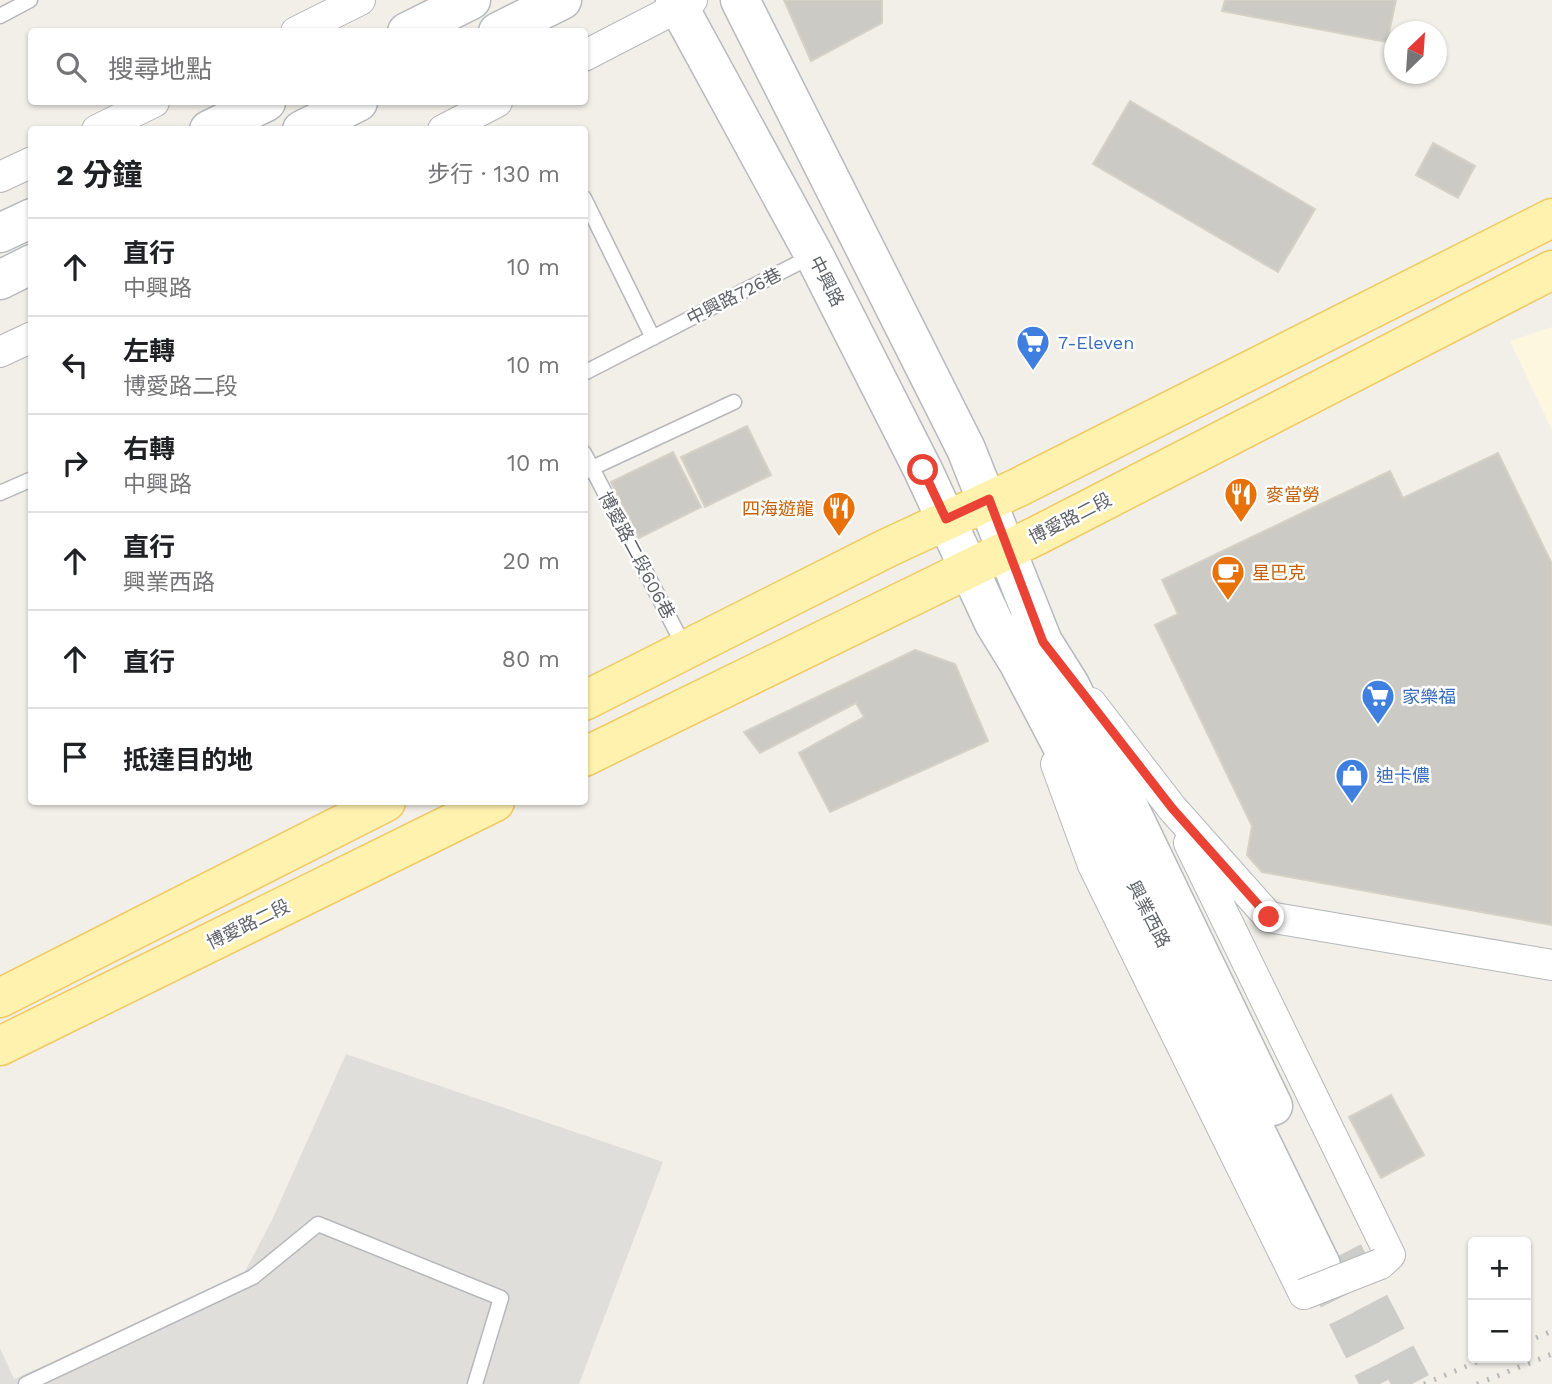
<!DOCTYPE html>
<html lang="zh-TW">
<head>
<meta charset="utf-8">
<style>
  :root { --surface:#fff; --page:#f6f6f6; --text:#202124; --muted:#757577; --line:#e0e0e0 }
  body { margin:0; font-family:"Work Sans","Noto Sans TC",sans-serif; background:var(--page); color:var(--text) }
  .controls { position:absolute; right:21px; bottom:21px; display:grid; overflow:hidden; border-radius:7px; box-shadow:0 2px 5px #0004 }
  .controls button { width:63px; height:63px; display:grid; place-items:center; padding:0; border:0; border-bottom:2px solid var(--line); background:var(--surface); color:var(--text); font:35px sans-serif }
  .compass { position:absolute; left:1384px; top:21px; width:63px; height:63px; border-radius:50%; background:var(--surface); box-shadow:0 2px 5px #0004; rotate:25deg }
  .stop { position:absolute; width:21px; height:21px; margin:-16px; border:5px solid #ea4335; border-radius:50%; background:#fff }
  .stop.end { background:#ea4335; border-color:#fff; box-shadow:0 2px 7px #0008 }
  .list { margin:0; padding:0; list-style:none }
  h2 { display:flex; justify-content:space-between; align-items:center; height:91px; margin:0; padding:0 28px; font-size:30px }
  h2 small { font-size:23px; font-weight:400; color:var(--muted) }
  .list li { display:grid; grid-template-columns:46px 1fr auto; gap:21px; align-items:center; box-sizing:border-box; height:98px; padding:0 28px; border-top:2px solid var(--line) }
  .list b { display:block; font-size:26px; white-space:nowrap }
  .list p { margin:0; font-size:23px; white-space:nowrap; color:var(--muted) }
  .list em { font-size:23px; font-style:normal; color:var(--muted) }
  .icon { flex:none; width:38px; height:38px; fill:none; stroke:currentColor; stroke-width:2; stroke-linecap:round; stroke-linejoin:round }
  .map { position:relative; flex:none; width:1552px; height:1384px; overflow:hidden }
  .search { position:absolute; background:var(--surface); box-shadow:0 2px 5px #0004; left:28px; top:28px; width:560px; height:77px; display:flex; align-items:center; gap:18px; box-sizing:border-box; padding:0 24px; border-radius:7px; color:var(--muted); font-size:26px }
  .panel { position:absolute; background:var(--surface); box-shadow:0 2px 5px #0004; left:28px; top:126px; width:560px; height:679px; border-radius:7px }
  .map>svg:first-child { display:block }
  .commercial { fill:#fef7e0 }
  .industrial { fill:#e0deda }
  .building { fill:#cccac5; stroke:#d6d1c6; stroke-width:2 }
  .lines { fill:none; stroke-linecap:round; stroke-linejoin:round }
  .secondary-tunnel { stroke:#ccccc8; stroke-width:38; stroke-dasharray:38 19; stroke-linecap:butt }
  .lane-casing { stroke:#b5b8bc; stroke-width:17 }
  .street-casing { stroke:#b5b8bc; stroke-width:32 }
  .secondary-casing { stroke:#b6babf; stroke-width:41 }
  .primary-casing { stroke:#f2c960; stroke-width:41 }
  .lane { stroke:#fff; stroke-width:14 }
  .street { stroke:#fff; stroke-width:30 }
  .secondary { stroke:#fff; stroke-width:38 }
  .primary { stroke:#fff2af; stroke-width:38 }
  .rail { stroke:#b6b7b8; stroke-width:5; stroke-dasharray:2 9; stroke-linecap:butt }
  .street-bridge-casing { stroke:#b5b8bc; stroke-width:32; stroke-linecap:butt }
  .street-bridge { stroke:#fff; stroke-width:30 }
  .route { stroke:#ea4335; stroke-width:9 }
  .labels { text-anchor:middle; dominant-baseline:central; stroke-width:5; stroke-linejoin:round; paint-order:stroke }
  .street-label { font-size:18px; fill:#5f6368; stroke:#fff }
  .shop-label { font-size:18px; fill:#366cbe; stroke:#fff; text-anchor:start }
  .food-label { font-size:18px; fill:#c56008; stroke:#fff; text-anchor:start }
</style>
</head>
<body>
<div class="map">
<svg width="1552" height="1384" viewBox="0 0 1552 1384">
  <rect width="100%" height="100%" fill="#f1efe8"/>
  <path class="commercial" d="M1552,327V430L1510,341Z"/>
  <path class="industrial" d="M346,1054L663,1162L579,1384H0V1348L14,1379L242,1277L272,1220Z"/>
  <path class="building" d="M784,0H882V23L811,61Z
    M1225,0H1396L1387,42L1222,11Z
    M1130,101L1315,209L1278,272L1093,164Z
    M1433,143L1475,166L1458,198L1416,175Z
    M747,426L771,475L705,507L681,457Z
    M673,452L701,507L639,538L611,482Z
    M1498,453L1552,564V925L1262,872L1247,855L1252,826L1155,625L1178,614L1162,580L1390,471L1403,498Z
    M915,650L955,664L988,741L830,812L799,753L864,717L856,703L760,753L744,732Z
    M1391,1095L1424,1155L1381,1178L1349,1117Z"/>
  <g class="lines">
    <path class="secondary-tunnel" d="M1344,1253L1412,1384
      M1321,1265L1380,1384"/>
    <defs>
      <path id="lane" d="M0,16L30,0
        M584,198L653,338
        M584,373L814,255
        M584,453L592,468L734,402
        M584,472L592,468L685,648
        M0,493L32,479
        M26,1384L253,1277L318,1224L501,1298L475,1384"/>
      <path id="street" d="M296,32L360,0
        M584,56L692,0
        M97,130L154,102
        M443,130L497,102
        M0,177L32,162
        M0,352L32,337
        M1091,703L1172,808L1269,917L1552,965
        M1056,764L1093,865L1304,1294
        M1189,843L1390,1255L1380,1264"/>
      <path id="secondary" d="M675,0L814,255L923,470L994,623L1018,662L1147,908L1321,1265
        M740,0L966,449L1043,642L1070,685L1273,1106
        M407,32L471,0
        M498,32L562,0
        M209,130L266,102
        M302,130L358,102
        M0,233L32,218
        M0,280L32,264"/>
      <path id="primary" d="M584,701L887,548L1019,487L1552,218
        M584,757L1040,534L1552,270
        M0,998L386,802
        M0,1046L495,802"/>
    </defs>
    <use href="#lane" class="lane-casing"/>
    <use href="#street" class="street-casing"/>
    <use href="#secondary" class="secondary-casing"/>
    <use href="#primary" class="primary-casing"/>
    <use href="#lane" class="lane"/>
    <use href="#street" class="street"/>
    <use href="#secondary" class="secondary"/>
    <use href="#primary" class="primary"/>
    <path class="rail" d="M1526,1342L1552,1331
      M1424,1384L1486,1358
      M1477,1384L1552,1354"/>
    <defs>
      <path id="street-bridge" d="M1304,1294L1380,1264"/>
    </defs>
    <use href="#street-bridge" class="street-bridge-casing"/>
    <use href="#street-bridge" class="street-bridge"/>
  </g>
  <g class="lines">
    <path class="route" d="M923,470L946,519L989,499L1043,642L1172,808L1269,917"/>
  </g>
  <defs>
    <symbol id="supermarket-pin" viewBox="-11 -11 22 30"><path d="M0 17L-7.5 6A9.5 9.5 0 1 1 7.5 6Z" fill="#3f7fe0" stroke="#fff"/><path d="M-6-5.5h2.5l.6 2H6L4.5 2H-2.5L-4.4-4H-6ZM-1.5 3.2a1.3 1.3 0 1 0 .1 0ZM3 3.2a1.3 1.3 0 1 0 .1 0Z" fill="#fff"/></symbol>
    <symbol id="restaurant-pin" viewBox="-11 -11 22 30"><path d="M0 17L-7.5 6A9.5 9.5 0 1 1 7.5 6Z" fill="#e8710a" stroke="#fff"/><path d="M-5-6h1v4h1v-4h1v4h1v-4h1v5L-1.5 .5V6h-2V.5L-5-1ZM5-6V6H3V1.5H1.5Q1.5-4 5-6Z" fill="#fff"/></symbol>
    <symbol id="cafe-pin" viewBox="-11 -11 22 30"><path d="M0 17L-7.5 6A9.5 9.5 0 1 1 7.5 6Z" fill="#e8710a" stroke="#fff"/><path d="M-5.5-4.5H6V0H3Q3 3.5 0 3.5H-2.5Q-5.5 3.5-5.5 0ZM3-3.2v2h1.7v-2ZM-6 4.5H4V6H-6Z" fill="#fff"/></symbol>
    <symbol id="shop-pin" viewBox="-11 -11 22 30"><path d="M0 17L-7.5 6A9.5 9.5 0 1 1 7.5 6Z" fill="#3f7fe0" stroke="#fff"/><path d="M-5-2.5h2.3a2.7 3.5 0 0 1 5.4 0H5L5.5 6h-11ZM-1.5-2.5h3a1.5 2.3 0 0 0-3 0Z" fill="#fff"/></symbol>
  </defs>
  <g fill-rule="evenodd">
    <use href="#supermarket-pin" x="1014" y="323" width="38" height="52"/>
    <use href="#restaurant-pin" x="1222" y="475" width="38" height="52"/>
    <use href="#restaurant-pin" x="820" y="489" width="38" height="52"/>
    <use href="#cafe-pin" x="1209" y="553" width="38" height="52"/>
    <use href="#supermarket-pin" x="1359" y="677" width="38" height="52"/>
    <use href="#shop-pin" x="1333" y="756" width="38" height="52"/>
  </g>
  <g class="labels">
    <g class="street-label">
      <text transform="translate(827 281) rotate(63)">中興路</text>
      <text transform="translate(734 296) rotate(-27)">中興路726巷</text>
      <text transform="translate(1070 518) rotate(-27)">博愛路二段</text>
      <text transform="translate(637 555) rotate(62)">博愛路二段606巷</text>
      <text transform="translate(1149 914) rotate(63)">興業西路</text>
      <text transform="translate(248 924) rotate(-26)">博愛路二段</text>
    </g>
    <g class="shop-label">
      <text x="1058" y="342">7-Eleven</text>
      <text x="1402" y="696">家樂福</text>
      <text x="1376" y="775">迪卡儂</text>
    </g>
    <g class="food-label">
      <text x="1266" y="494">麥當勞</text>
      <text x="814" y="508" text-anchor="end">四海遊龍</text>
      <text x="1252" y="572">星巴克</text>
    </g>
  </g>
</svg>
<div class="controls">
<button>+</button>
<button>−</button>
</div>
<svg class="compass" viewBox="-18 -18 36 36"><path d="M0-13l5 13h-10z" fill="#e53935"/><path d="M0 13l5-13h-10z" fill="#757577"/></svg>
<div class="stop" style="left:923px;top:470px"></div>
<div class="stop end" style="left:1269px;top:917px"></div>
<div class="search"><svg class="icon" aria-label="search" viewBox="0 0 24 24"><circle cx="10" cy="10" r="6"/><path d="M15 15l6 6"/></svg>搜尋地點</div>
<section class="panel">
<h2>2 分鐘<small>步行 · 130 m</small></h2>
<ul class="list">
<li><svg class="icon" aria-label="ahead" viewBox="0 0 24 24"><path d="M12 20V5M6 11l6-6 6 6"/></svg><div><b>直行</b><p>中興路</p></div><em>10 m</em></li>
<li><svg class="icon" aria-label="left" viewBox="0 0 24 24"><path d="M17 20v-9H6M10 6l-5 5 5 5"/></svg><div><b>左轉</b><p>博愛路二段</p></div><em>10 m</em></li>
<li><svg class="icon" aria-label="right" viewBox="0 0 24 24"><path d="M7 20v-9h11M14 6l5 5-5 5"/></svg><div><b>右轉</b><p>中興路</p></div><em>10 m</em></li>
<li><svg class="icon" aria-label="ahead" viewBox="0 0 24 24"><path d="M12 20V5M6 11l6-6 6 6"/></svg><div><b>直行</b><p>興業西路</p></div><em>20 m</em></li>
<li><svg class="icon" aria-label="ahead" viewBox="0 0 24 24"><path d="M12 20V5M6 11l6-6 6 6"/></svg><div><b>直行</b></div><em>80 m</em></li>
<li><svg class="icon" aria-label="arrive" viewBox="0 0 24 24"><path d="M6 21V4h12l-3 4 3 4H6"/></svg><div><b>抵達目的地</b></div></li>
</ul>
</section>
</div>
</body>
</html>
